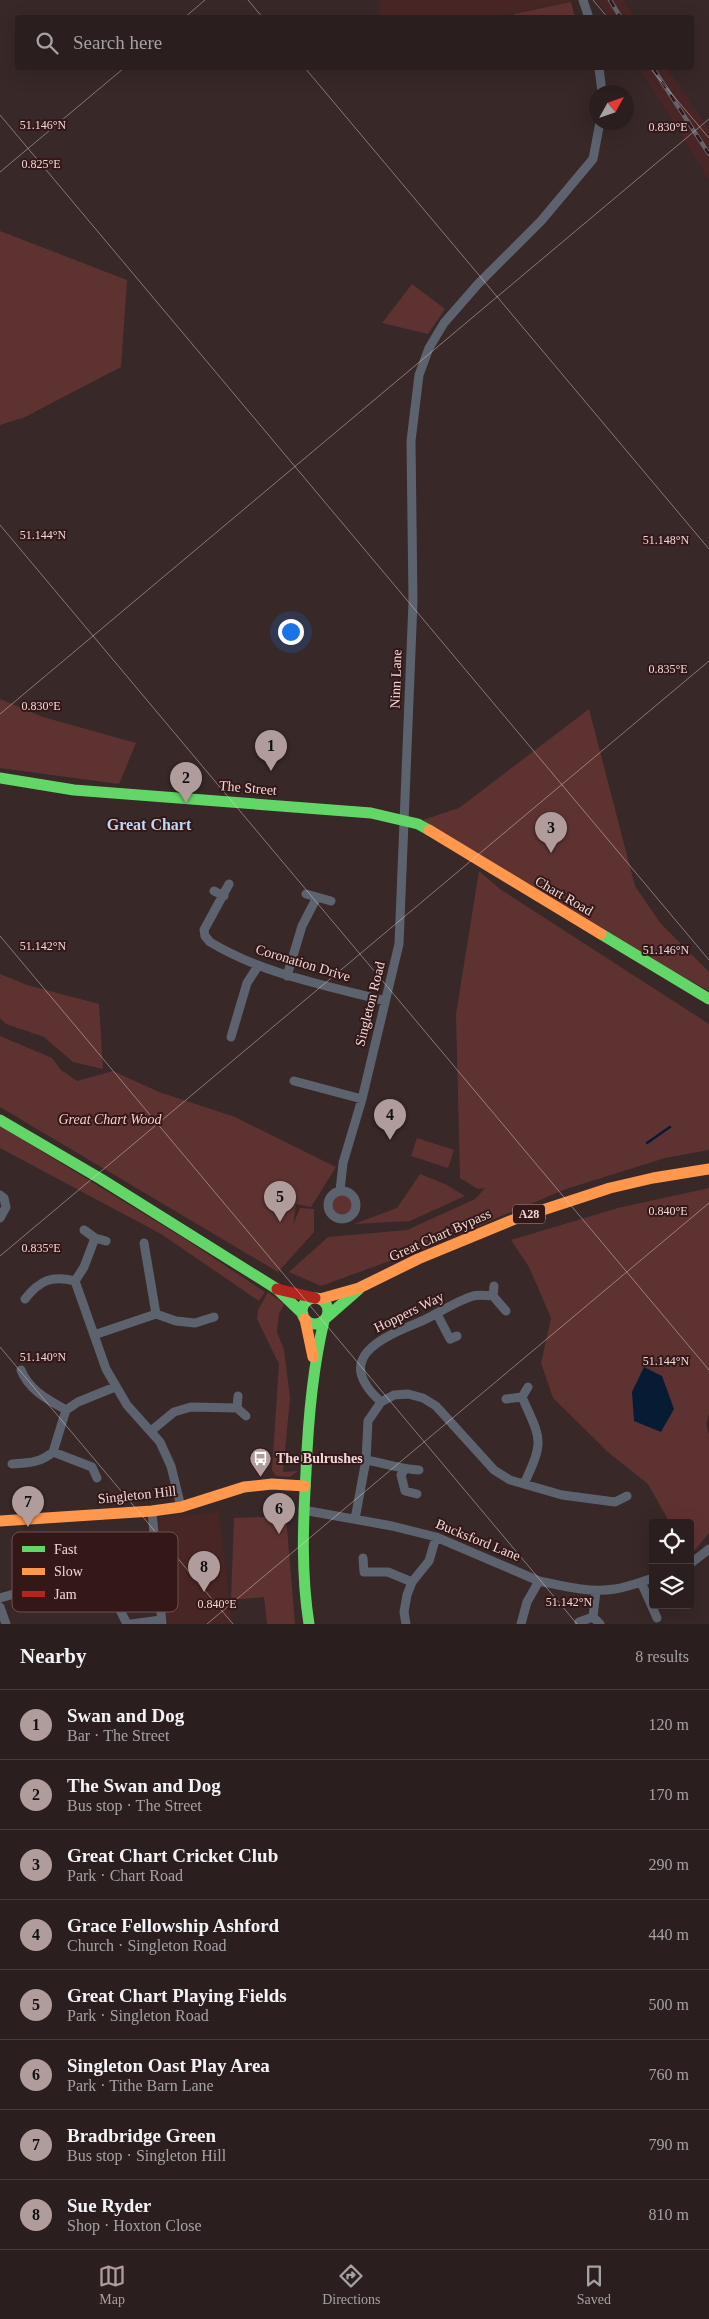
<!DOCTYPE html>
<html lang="en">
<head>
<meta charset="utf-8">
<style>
  :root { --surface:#2a1e1e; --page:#322727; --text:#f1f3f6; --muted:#a5a2a4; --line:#463c3c; --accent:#af9c9b }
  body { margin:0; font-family:"Times New Roman",serif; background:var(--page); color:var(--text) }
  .controls { position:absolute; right:15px; bottom:15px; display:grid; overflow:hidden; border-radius:5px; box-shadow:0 5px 20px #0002 }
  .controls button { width:45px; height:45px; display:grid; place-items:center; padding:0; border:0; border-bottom:1px solid var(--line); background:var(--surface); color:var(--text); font:25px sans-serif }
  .compass { position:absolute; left:589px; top:85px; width:45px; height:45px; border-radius:50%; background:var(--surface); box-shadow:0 5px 20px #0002; rotate:50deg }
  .you { position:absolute; left:290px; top:631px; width:18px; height:18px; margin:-12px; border:4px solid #fff; border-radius:50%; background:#1a73e8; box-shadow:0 0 0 8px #1a73e833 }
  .badge { display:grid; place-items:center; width:32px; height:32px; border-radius:50%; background:var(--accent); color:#111; font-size:16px; font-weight:700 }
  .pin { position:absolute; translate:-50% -41px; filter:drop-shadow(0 1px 2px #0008) }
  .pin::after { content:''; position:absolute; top:26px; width:18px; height:15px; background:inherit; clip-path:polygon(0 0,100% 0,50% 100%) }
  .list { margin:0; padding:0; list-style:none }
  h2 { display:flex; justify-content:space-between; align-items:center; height:65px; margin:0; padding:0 20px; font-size:21px }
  h2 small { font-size:16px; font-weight:400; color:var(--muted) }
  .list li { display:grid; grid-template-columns:32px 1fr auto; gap:15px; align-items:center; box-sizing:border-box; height:70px; padding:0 20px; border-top:1px solid var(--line) }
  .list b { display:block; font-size:19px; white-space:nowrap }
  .list p { margin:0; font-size:16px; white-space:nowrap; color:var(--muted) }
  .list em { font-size:16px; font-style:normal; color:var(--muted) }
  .icon { flex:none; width:28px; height:28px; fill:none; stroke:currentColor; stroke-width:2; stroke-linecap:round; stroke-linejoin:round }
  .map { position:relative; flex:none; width:709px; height:1624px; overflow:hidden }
  .search { position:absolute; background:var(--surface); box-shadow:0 5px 20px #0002; left:15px; right:15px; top:15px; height:55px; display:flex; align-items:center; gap:12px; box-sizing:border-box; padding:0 18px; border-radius:5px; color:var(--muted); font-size:19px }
  .sheet { height:625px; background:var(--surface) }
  nav { display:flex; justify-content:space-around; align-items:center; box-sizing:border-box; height:70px; border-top:1px solid var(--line); background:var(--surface); font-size:14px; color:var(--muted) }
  nav a { display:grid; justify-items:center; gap:2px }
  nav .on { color:var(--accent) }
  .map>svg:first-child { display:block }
  .built { fill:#482626 }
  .green { fill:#5f3232 }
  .water { fill:#071b35 }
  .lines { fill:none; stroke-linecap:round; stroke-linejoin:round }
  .stream { stroke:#071b35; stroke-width:2.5 }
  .street { stroke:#5c636f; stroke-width:9 }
  .fast { stroke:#63d668; stroke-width:11 }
  .slow { stroke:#ff974d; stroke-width:11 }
  .jam { stroke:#b3261e; stroke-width:11 }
  .rail-casing { stroke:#646369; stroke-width:4.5 }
  .rail { stroke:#341717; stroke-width:2.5; stroke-dasharray:8; stroke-linecap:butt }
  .ticks { fill:none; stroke:#efdad9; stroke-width:1; stroke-opacity:0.45 }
  .labels { text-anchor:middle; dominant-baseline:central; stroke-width:4; stroke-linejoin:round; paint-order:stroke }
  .shield { fill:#341717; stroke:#b7a09f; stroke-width:1 }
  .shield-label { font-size:12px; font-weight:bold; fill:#efdad9 }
  .street-label { font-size:14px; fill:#efdad9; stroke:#341717 }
  .park-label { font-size:14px; font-style:italic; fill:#fccdcb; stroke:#341717 }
  .poi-label { font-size:14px; font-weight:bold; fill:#efdad9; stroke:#341717; text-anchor:start }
  .quarter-label { font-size:16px; font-weight:bold; fill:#bcd9fe; stroke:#341717 }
  .key { fill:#341717; stroke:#6c5251; stroke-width:1 }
  .key-label { font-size:14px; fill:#efdad9 }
  .ticks-label { font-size:12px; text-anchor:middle; fill:#efdad9; stroke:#341717; stroke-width:4; stroke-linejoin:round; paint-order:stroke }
</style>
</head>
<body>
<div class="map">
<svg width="709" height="1624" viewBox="0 0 709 1624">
  <rect width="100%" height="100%" fill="#382828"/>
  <path class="built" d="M379,0H569L571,2L495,17L380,18Z
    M597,0H624L635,17H608Z
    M639,68H667L709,129V180Z
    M218,1507L232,1624H168L164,1609L158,1530L161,1517L214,1513Z"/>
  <path class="green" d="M571,2L575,17H515L514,14Z
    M0,231L127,280L121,367L25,417L0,425Z
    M412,284L445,309L428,334L382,323Z
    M0,699L43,717L136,743L119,784L0,768Z
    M589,709L635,886L661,924L709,972V991L619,941L423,820L459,808Z
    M479,871L500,889L709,1024V1150L665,1158L566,1189L428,1247L321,1286L289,1272L328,1237L407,1230L475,1199L485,1188L478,1189L460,1178L456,1014Z
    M0,974L27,985L99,1004L103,1069L73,1062L44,1037L6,1024L0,1018Z
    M0,1036L52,1058L61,1070L77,1081L113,1071L159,1092L235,1117L336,1167L311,1207L296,1204L293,1225L300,1208L314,1209V1232L278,1272L0,1107Z
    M0,1126L185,1239L265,1292L259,1301L161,1234L0,1148Z
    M417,1138L454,1150L448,1168L411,1156Z
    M420,1174L445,1184L465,1196L410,1221L354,1224L397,1208Z
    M709,1188V1414L706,1424L709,1435V1533L690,1556V1523H670L648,1484L609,1453L553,1398L541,1363L551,1318L529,1267L511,1240L618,1208Z
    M331 1205a11 11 0 1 1 22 0a11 11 0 1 1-22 0Z
    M268,1292L284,1304L279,1314L277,1332L284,1350L290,1398L283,1472L298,1471L290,1477L276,1476L272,1470L279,1364L257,1319L258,1310Z
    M286,1516L295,1624H267L264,1597L231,1600L234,1518Z"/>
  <path class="water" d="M644,1367L662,1376L674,1409L661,1432L634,1421L632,1392Z"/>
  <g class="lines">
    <path class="stream" d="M647,1143L670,1127"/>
    <path class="street" d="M583,0L589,18
      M599,68L602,92
      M229,884L204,930L205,936L210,942C263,974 325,985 385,1001
      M214,891L224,896
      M306,894L331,901
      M287,976L302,926L317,897
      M231,1037L247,983L258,966
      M294,1081L362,1099
      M328 1205a14 14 0 1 1 28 0a14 14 0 1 1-28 0Z
      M340,1191L343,1163L362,1099L399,944L413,602L411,441L419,375L429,348L444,323L478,284L541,221L593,159L600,122
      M0,1195L4,1198L6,1207L0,1218
      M84,1230L95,1238
      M106,1241L95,1238L84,1267L75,1281L106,1369L127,1405L160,1442L171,1466L181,1507
      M144,1243L156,1314
      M493,1296L494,1286
      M25,1299C40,1280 52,1275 75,1281
      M437,1314L450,1339L457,1336
      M94,1335L156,1314L176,1321L195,1323L214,1317
      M21,1370C29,1390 47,1399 66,1410
      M522,1397C541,1440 545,1439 524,1484
      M506,1399L522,1397L528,1387
      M381,1402C330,1356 386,1336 424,1320C440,1312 457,1301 473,1296C479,1294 487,1296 493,1296L506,1311
      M237,1408L238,1396
      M151,1431L174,1412L191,1407L237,1408L246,1416
      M53,1452L66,1410L78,1402L115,1387
      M366,1460C384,1463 401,1469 419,1470
      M12,1464C28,1463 40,1463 53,1452L92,1467L97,1478
      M405,1469L401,1475L405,1491L417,1494
      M303,1510L392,1526L436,1537L539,1581C563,1586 590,1593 615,1589C628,1587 641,1582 653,1578
      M152,1511L162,1624
      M355,1519L366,1460L368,1421L381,1402L394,1395L408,1394L423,1398L436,1406L494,1470L510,1480L562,1495L615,1502L627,1496
      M124,1550L115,1575L118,1582L115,1600L127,1624
      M363,1558L364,1572H388L412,1582
      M690,1564L709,1549
      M641,1582L657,1618
      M0,1598L25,1591L45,1589L43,1555
      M0,1607L6,1624
      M593,1617L596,1591
      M579,1622L593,1617L600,1624
      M131,1624L161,1620
      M406,1624L404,1612L407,1595L412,1582L429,1561L436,1537
      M521,1624L527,1602L539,1581"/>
    <path class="fast" d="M0,778L74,790L371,813L418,824L429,830
      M601,934L709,999
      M0,1120L101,1179L277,1289L303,1314
      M302 1311a13 13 0 1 1 26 0a13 13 0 1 1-26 0Z
      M327,1317L359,1289
      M309,1624C301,1573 303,1523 306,1472C308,1421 312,1371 324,1321"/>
    <path class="slow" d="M429,830L601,934
      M320,1299L359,1288L418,1259L515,1219L610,1188L653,1178L709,1169
      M305,1319L313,1357
      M0,1521L152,1511L181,1507L244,1487L272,1484L305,1486"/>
    <path class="jam" d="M277,1289L315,1298"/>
    <defs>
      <path id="rail" d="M610,0L621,18
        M653,68L709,154"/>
    </defs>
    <use href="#rail" class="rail-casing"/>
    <use href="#rail" class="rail"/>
  </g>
  <path class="ticks" d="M248,0L263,18M593,0L608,18M184,18L205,0M305,68L709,549M650,68L709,138M0,115L709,960M0,172L124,68M0,525L709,1370M0,714L709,119M0,936L577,1624M0,1256L709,661M0,1347L233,1624M207,1624L709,1203"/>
  <defs>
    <symbol id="bus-pin" viewBox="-11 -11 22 30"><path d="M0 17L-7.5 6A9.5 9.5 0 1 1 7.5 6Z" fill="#af9c9b" stroke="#341717"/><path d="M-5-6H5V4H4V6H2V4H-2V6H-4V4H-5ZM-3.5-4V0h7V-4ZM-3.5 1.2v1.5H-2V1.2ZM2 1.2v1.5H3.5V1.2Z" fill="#fff"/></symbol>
  </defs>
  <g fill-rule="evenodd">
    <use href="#bus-pin" x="248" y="1446" width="25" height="34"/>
  </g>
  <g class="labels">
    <rect class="shield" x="513" y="1204.5" width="32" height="19" rx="4"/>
    <g class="shield-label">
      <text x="529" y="1214">A28</text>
    </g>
    <g class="street-label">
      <text transform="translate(396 679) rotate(-88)">Ninn Lane</text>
      <text transform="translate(248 788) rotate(5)">The Street</text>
      <text transform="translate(564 896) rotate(30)">Chart Road</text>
      <text transform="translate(303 963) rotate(17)">Coronation Drive</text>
      <text transform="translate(370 1004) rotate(-76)">Singleton Road</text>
      <text transform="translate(440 1235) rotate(-24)">Great Chart Bypass</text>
      <text transform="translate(409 1312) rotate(-26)">Hoppers Way</text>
      <text transform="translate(137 1495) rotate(-6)">Singleton Hill</text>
      <text transform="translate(478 1540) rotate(22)">Bucksford Lane</text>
    </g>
    <g class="park-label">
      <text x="110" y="1119">Great Chart Wood</text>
    </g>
    <g class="poi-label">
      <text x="276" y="1458">The Bulrushes</text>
    </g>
    <g class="quarter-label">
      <text x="149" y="824">Great Chart</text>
    </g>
  </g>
  <rect x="12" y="1532" width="166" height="80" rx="8" class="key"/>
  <rect x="22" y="1546" width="23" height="6" fill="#63d668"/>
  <rect x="22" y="1568" width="23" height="7" fill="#ff974d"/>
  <rect x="22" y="1591" width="23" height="6" fill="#b3261e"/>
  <g class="key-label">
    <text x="54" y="1554">Fast</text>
    <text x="54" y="1576">Slow</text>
    <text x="54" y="1599">Jam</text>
  </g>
  <g class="ticks-label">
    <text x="43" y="129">51.146°N</text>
    <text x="668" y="131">0.830°E</text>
    <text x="41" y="168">0.825°E</text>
    <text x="43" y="539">51.144°N</text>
    <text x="666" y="544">51.148°N</text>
    <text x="668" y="673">0.835°E</text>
    <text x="41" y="710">0.830°E</text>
    <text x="43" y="950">51.142°N</text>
    <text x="666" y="954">51.146°N</text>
    <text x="668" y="1215">0.840°E</text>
    <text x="41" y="1252">0.835°E</text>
    <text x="43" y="1361">51.140°N</text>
    <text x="666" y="1365">51.144°N</text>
    <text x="569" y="1606">51.142°N</text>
    <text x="217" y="1608">0.840°E</text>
  </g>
</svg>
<div class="controls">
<button><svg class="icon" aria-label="locate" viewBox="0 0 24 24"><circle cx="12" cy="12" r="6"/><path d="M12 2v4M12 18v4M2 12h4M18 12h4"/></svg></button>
<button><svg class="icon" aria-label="layers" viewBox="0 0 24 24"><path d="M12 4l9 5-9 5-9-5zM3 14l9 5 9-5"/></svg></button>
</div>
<svg class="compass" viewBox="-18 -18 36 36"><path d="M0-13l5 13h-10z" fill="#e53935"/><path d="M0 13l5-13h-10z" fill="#a5a2a4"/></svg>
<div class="you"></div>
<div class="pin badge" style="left:271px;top:771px">1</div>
<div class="pin badge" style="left:186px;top:803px">2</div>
<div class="pin badge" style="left:551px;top:853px">3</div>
<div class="pin badge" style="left:390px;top:1140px">4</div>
<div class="pin badge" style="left:280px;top:1222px">5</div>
<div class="pin badge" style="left:279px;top:1534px">6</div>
<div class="pin badge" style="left:28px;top:1527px">7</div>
<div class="pin badge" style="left:204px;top:1592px">8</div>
<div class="search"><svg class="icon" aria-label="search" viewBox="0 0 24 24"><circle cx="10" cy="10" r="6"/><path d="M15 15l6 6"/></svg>Search here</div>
</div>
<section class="sheet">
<h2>Nearby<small>8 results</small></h2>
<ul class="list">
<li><span class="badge">1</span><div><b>Swan and Dog</b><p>Bar · The Street</p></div><em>120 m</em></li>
<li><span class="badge">2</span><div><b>The Swan and Dog</b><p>Bus stop · The Street</p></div><em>170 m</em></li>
<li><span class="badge">3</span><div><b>Great Chart Cricket Club</b><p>Park · Chart Road</p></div><em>290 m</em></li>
<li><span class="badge">4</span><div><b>Grace Fellowship Ashford</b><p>Church · Singleton Road</p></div><em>440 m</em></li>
<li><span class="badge">5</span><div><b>Great Chart Playing Fields</b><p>Park · Singleton Road</p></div><em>500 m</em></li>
<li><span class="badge">6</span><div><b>Singleton Oast Play Area</b><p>Park · Tithe Barn Lane</p></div><em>760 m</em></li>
<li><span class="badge">7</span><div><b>Bradbridge Green</b><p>Bus stop · Singleton Hill</p></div><em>790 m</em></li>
<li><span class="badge">8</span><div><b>Sue Ryder</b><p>Shop · Hoxton Close</p></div><em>810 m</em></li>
</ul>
</section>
<nav>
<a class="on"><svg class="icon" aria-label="map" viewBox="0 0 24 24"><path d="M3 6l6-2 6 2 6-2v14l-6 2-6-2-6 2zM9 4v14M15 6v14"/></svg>Map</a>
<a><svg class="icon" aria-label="directions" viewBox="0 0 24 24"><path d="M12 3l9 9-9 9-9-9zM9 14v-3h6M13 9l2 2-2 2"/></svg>Directions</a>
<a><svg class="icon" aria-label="saved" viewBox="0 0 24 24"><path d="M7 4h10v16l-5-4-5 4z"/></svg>Saved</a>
</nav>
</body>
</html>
